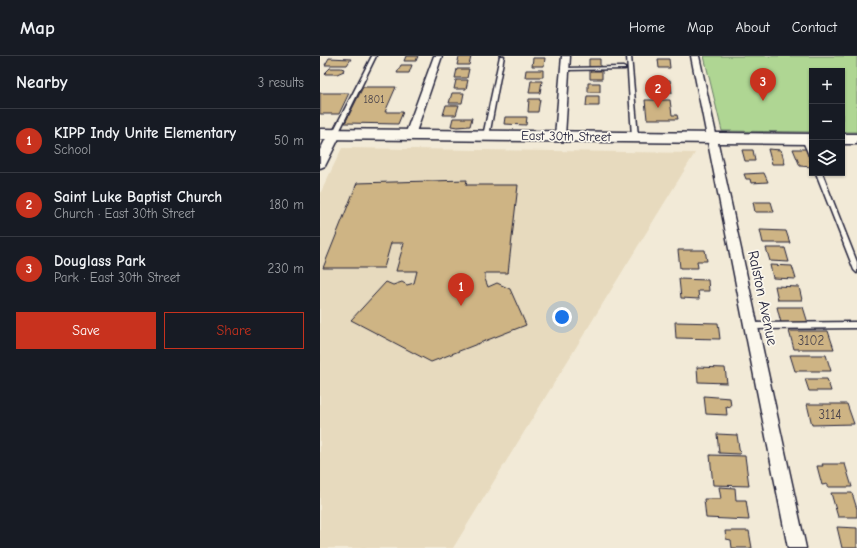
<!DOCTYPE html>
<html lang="en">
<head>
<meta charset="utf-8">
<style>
  :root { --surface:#171b24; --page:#242831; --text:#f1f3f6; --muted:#9ea1a6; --line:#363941; --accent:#c8321e }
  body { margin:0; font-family:"Comic Neue",sans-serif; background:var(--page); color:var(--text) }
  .controls { position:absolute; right:12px; top:12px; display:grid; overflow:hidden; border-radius:0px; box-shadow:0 1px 3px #0004 }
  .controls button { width:36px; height:36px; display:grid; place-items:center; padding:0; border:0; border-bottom:1px solid var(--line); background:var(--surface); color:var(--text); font:20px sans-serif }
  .you { position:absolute; left:242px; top:261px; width:14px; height:14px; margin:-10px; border:3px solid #fff; border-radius:50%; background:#1a73e8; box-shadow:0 0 0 6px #1a73e833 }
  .badge { display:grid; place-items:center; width:26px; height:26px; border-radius:50%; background:var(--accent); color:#fff; font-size:13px; font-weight:700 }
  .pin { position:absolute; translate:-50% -33px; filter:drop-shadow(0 1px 2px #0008) }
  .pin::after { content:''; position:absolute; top:21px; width:14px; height:12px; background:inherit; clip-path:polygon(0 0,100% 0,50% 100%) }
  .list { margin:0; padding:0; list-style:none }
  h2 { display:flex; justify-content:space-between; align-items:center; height:52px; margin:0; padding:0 16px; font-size:17px }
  h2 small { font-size:13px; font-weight:400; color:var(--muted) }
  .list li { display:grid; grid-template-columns:26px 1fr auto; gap:12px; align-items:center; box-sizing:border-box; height:64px; padding:0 16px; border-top:1px solid var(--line) }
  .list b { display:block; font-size:15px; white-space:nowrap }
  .list p { margin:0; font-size:13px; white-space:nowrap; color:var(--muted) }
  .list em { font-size:13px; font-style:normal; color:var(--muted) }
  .actions { display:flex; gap:8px; padding:12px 16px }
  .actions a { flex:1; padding:9px 0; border:1px solid var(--accent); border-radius:0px; text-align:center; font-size:14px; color:var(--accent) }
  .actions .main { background:var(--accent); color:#fff }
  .icon { flex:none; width:22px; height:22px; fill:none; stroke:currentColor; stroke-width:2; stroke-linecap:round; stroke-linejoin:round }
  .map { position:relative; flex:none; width:537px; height:492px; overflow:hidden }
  header { display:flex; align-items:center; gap:24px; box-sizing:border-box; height:56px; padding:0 20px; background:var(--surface); border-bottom:1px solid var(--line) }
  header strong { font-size:19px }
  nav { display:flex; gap:22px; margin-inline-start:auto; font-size:14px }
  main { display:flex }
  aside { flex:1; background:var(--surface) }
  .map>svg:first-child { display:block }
  .built { fill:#e7dabe }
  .green { fill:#afd693; stroke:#687c67 }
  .building { fill:#ceb484; stroke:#22223b }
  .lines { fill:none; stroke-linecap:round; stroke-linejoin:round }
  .service-casing { stroke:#22223b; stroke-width:3 }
  .minor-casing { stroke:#22223b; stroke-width:3 }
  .tertiary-casing { stroke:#22223b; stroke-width:3 }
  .secondary-casing { stroke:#22223b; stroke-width:3 }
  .service { fill:#fbf7ec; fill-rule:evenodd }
  .minor { fill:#fbf7ec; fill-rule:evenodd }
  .tertiary { fill:#fbf7ec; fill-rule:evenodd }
  .secondary { fill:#fbf7ec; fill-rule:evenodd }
  .labels { text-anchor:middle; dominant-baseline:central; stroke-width:3.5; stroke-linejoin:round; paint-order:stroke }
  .far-number-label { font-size:11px; fill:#4d464d }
  .far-street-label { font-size:13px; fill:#22223b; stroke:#fbf7ec }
  .number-label { font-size:13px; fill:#4d464d }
  .street-label { font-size:15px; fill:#22223b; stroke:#fbf7ec }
</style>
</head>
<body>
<header>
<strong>Map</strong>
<nav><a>Home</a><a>Map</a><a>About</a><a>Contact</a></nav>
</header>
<main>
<aside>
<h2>Nearby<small>3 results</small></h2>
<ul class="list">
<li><span class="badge">1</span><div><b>KIPP Indy Unite Elementary</b><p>School</p></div><em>50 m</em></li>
<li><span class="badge">2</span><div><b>Saint Luke Baptist Church</b><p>Church · East 30th Street</p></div><em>180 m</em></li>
<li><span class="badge">3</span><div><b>Douglass Park</b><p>Park · East 30th Street</p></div><em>230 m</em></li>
</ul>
<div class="actions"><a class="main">Save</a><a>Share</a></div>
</aside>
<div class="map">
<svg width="537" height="492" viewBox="0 0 537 492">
  <rect width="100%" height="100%" fill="#f2ead7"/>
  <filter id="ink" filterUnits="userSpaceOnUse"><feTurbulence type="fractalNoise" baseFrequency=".025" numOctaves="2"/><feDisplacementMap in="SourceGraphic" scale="8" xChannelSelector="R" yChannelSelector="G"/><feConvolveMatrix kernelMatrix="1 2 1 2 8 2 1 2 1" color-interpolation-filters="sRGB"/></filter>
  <g filter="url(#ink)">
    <path class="built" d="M22,92L375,97L133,492H0V138Z"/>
    <path class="green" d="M384,0H537V76H522V15H492V76L402,75Z"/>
    <path class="building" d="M86,0H98L96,5H84Z
      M139,1H151L149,9H137Z
      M9,2L31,3L27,9H5Z
      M213,2H225L224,10H212Z
      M269,3H280V11H269Z
      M338,3H349L350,12H339Z
      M81,9H92L89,17H77Z
      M10,12H21L24,13L23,15H24L17,18H4Z
      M137,13H149L147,22H135Z
      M206,14H223V21H205Z
      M270,15H282V23H270Z
      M136,24H148L146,33H134Z
      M339,24H350L352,37H341Z
      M211,25H222L220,37H209Z
      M268,27H280V36H268Z
      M43,31H76L65,56H83L78,68L25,67Z
      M0,37H29L19,58H0Z
      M132,37H144L142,47H129Z
      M267,40H279V50H266Z
      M209,43H220L218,56H208Z
      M325,44H350L352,59H357L358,63H327Z
      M126,49H139L136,59H123Z
      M185,61H207L206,69L184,68Z
      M133,62H152L150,70L137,71L131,70Z
      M448,93L461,94L465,108H452Z
      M473,93H486L492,111L480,110Z
      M422,94H433L435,105H425Z
      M444,117L448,126L431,127L430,123H426L424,118Z
      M147,124L146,129H198L188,217H165V223L168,231L177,227L190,233L206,269L111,306L31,264L66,226L73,229L82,226L87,229L94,227L97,215H76L84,187H71L64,212H3L37,127Z
      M433,146H451L454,156H435Z
      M440,174L466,175L470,187H443Z
      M446,192H465L469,206L450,205Z
      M358,194H385L387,205H377L378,212H360Z
      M450,209L472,210L476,223L453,222Z
      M359,223L388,224L389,235H378L379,243L361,242Z
      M455,230L479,231L482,244H458Z
      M457,251H483L488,267H461Z
      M355,266L398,267L400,283L356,282Z
      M469,275H508L514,293H474Z
      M470,299H506L511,315H475Z
      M377,311L405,312L407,327L378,326Z
      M485,323H507L511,335H489Z
      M384,340L410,342L411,351L406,350L407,359L386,358Z
      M487,348H527L534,368L492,369Z
      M397,378L417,379L420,398L399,397Z
      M390,399L425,400L429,430L393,429Z
      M502,408H525L532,431H508V428L502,429L497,410H503Z
      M399,431L415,432L416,444H426L429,464L386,462L384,443H401Z
      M511,437H532L537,453V461H518Z
      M517,471L537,472V492H522Z
      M405,475H429L432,492H412L411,484L406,483Z"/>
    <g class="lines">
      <defs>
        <path id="service" d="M52,0H56L18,78L15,80L13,79L12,78Z
          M180,0H184L169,80L166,82L163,80Z
          M307,0H311L318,81L315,83L312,81Z
          M303,11L305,12V13L245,14L243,13L245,12Z
          M485,81C491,85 492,94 492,101L489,99L482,83Z
          M496,117H502L537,206V217L534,214Z
          M537,266V272L431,273L428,272L427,270L428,268L431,267Z"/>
        <path id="minor" d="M114,0H122L95,79L93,81H87L85,79Z
          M242,0H250L245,80L240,83L235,80Z
          M371,0H379L486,492H468Z"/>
        <path id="tertiary" d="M15,74L20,75L21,78L5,110L0,112V94L10,75Z"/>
        <path id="secondary" d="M0,73L492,78V88L0,83Z
          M522,78H537V88H522Z"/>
      </defs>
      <use href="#service" class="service-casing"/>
      <use href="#minor" class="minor-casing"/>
      <use href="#tertiary" class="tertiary-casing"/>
      <use href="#secondary" class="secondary-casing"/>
      <use href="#service" class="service"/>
      <use href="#minor" class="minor"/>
      <use href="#tertiary" class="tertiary"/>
      <use href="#secondary" class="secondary"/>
    </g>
  </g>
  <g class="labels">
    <g class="far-number-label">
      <text x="54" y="43">1801</text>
    </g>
    <g class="far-street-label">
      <text transform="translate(246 80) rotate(1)">East 30th Street</text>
    </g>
    <g class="number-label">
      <text x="491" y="284">3102</text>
      <text x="510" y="358">3114</text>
    </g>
    <g class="street-label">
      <text transform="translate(443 242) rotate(78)">Ralston Avenue</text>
    </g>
  </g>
</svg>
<div class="controls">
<button>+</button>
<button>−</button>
<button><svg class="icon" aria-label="layers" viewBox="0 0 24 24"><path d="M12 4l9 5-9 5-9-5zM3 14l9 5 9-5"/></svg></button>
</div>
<div class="you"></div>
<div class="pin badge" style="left:141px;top:250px">1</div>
<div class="pin badge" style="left:338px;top:52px">2</div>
<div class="pin badge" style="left:443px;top:45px">3</div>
</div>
</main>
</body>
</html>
